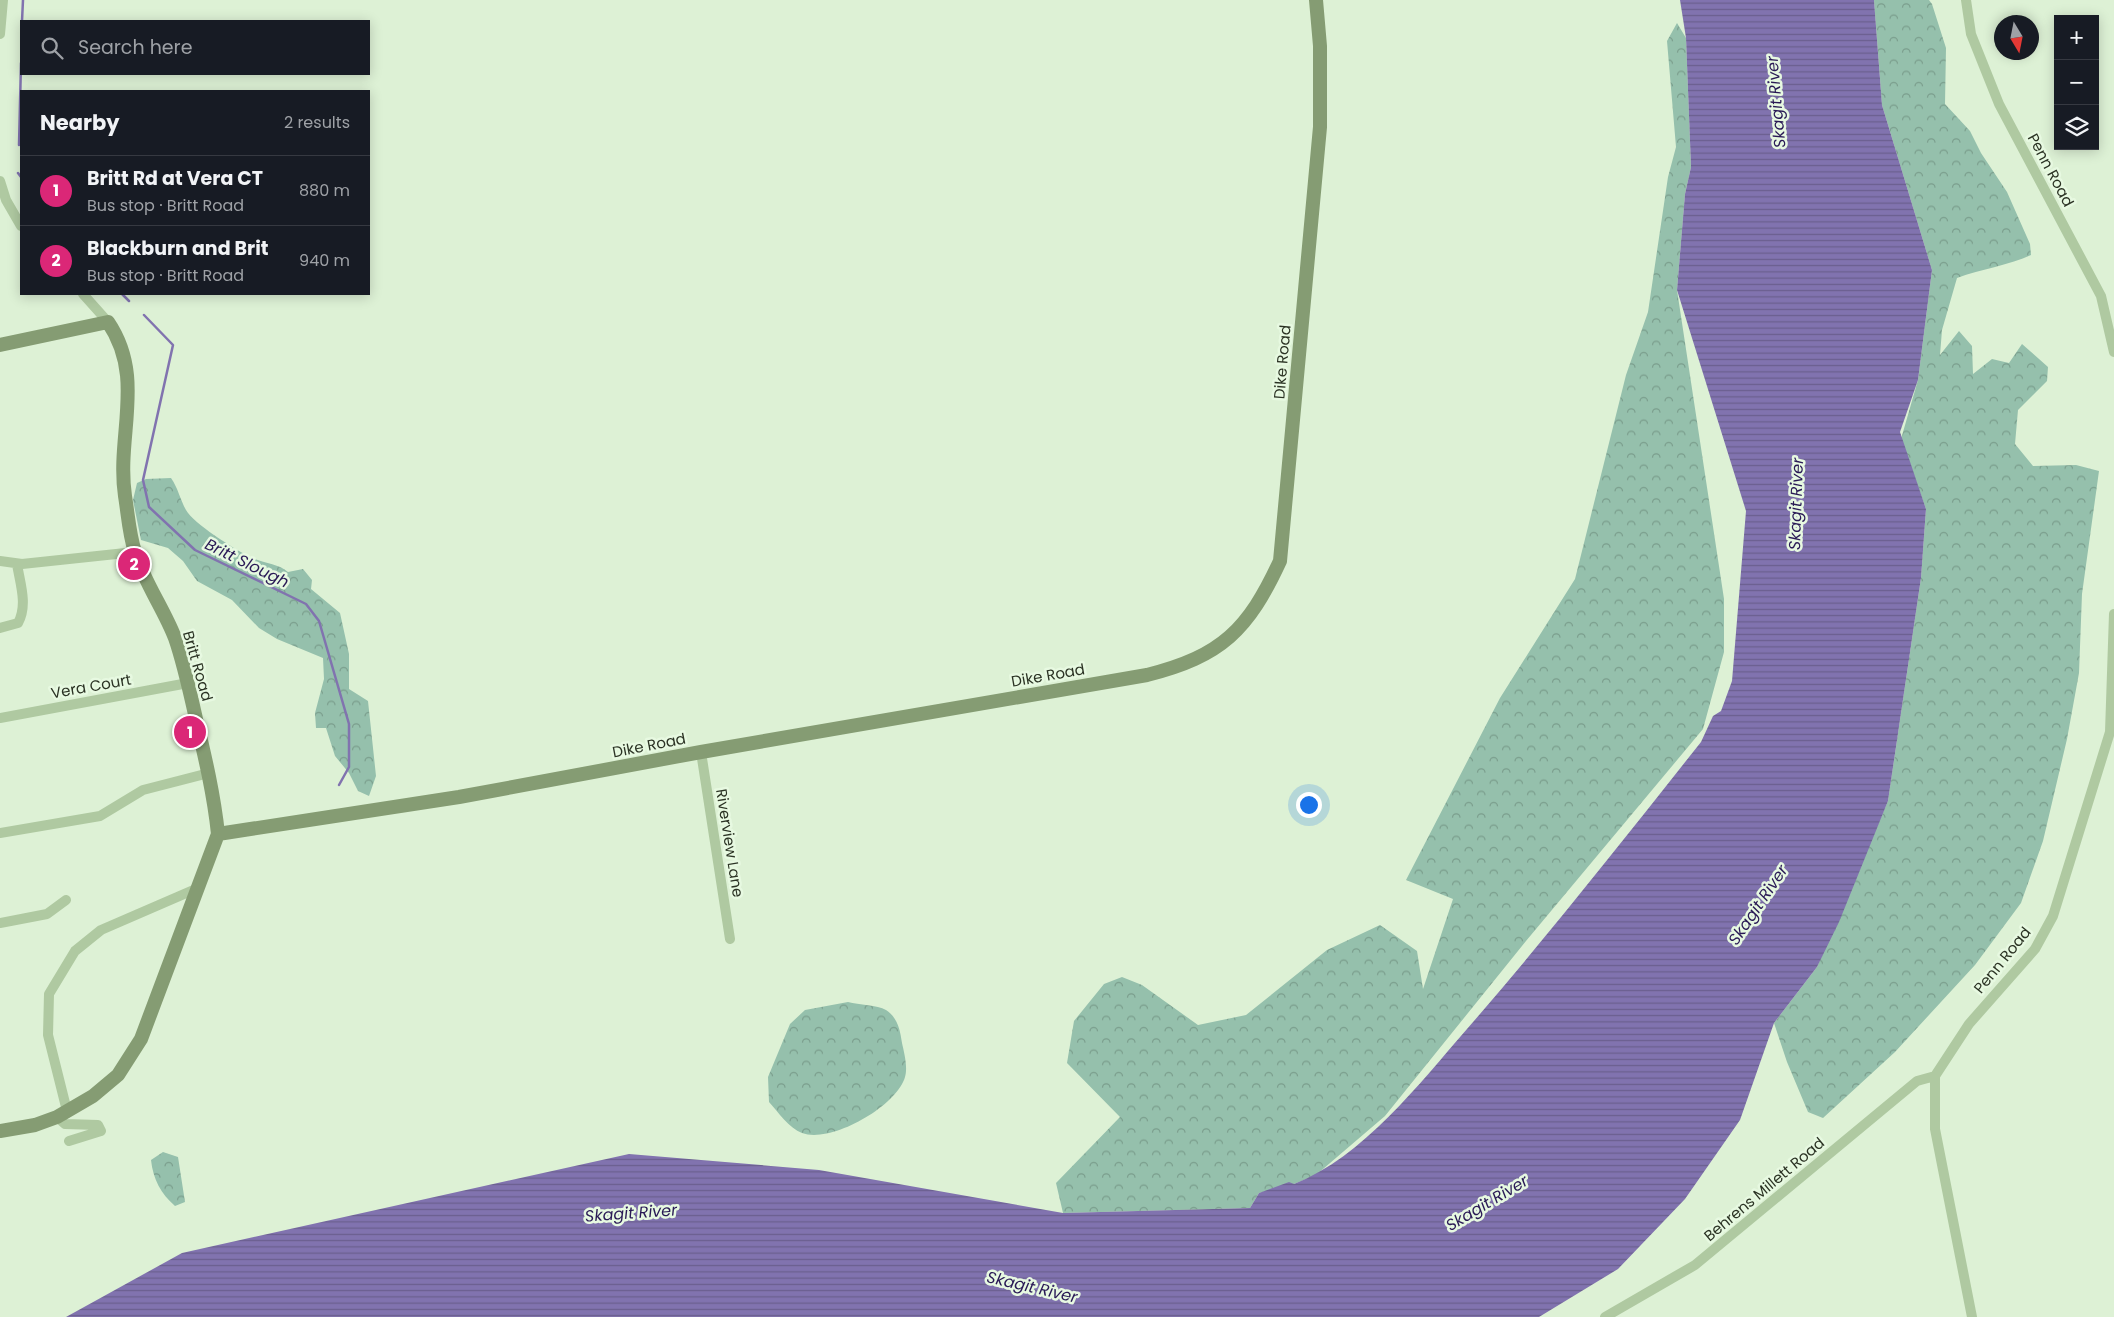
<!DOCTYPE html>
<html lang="en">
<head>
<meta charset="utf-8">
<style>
  :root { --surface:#171b24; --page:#242831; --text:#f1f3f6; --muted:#9ea1a6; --line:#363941; --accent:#db2777 }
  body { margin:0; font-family:Poppins,sans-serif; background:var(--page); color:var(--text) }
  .controls { position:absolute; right:15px; top:15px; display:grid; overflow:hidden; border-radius:0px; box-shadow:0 2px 12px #0003 }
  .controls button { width:45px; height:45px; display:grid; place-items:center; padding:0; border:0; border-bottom:1px solid var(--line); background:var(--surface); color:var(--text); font:25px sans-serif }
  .compass { position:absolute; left:1994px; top:15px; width:45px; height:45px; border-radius:50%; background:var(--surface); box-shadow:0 2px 12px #0003; rotate:170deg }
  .you { position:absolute; left:1308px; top:804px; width:18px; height:18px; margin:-12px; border:4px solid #fff; border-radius:50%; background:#1a73e8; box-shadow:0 0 0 8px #1a73e833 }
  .badge { display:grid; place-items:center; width:32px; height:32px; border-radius:50%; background:var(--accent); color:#fff; font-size:16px; font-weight:700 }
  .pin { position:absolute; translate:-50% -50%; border:2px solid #fff; box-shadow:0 1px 5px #0006 }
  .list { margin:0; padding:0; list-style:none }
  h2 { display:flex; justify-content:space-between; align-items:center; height:65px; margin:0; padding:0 20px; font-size:21px }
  h2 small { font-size:16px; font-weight:400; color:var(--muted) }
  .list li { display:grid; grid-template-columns:32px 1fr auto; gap:15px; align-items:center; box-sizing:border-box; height:70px; padding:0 20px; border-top:1px solid var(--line) }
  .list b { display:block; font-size:19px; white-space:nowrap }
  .list p { margin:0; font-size:16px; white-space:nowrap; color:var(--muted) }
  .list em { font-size:16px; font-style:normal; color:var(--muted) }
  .icon { flex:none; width:28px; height:28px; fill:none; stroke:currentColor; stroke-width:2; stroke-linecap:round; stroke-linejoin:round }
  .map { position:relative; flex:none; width:2114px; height:1317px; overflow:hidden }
  .search { position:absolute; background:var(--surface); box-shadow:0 2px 12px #0003; left:20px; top:20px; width:350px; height:55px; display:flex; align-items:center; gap:12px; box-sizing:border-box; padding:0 18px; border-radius:0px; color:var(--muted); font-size:19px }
  .panel { position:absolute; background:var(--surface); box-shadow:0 2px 12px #0003; left:20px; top:90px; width:350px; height:205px; border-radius:0px }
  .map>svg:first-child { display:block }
  .forest { fill:url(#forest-crowns) }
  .water { fill:url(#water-rules) }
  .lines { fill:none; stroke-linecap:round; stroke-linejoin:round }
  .stream { stroke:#8173af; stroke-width:2.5 }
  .street { stroke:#afc9a1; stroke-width:10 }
  .secondary { stroke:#859c73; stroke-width:14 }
  .labels { text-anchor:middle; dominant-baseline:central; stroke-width:5; stroke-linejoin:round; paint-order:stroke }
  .street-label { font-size:15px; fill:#2b3324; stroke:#e7f9e1 }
  .water-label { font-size:16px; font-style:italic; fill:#291955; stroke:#e7f9e1 }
</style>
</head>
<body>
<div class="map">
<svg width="2114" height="1317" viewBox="0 0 2114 1317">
  <defs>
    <pattern id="forest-crowns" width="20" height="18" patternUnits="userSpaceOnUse" patternTransform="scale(1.25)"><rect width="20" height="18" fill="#95c0ac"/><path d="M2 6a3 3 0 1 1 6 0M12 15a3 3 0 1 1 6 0" fill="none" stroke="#7a9d8c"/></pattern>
    <pattern id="water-rules" width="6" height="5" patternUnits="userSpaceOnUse" patternTransform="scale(1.25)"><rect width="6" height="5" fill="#8173af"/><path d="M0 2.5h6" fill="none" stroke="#6a5f8e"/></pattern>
  </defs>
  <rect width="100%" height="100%" fill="#ddf1d5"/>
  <path class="forest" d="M1874,0H1929L1932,4L1946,48L1945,104L1970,131L1981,153L2007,192L2030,244L2031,255C2010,265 1981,269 1957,278L1942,330L1940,355L1959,331L1972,346L1973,374L1992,359L2009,363L2022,344L2048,367L2047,381L2018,410L2015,444L2033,466L2076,465L2099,471L2082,594L2079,673L2067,739L2043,841L2021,903L1975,965L1895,1052L1823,1118L1808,1112L1787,1062L1774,1023L1817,967L1888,801L1921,578L1926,509L1901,439L1918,380L1932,270L1882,105Z
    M1677,23L1686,38L1691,167L1685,194L1677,290L1724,599V652L1703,729L1526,941L1385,1116L1316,1175L1294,1184L1259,1193L1250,1208L1063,1213L1056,1183L1120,1117L1067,1063L1074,1021L1104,984L1122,977L1142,985L1198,1025L1246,1015L1327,950L1380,925L1417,951L1423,989L1453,899L1406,880L1500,698L1575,579L1626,375L1648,312L1668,177L1676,147L1667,41Z
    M171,478C178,488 180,499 186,510C194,524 233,548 248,556C261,563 278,563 288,572L303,569L312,580L311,589L340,613L349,654V689L368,701L376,776L369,796L358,791L349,773L335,756L326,728H316L315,713L324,679L323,658L277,639L259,628L232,600L197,581L183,561L168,548L141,540L133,500L137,483L146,479Z
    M848,1002C859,1005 877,1005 886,1010C898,1018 900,1030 902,1043C904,1052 908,1067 905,1077C897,1106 831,1144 802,1133C789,1128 778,1112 769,1102L768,1077L790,1024L805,1010Z
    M163,1152L178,1157L185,1202L175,1206C161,1194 153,1179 151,1160Z"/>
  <path class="water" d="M1680,0H1874L1882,105L1932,270L1918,380L1900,432L1926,509L1921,578L1888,801L1839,922L1817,967L1774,1023L1740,1120L1685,1199L1618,1269L1539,1317H66L182,1253L629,1154L819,1170L1063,1213L1250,1208L1259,1193L1289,1182L1294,1184C1363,1157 1419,1084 1467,1029C1548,936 1624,839 1701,742L1713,716L1721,711L1732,681L1746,511L1677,290L1685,194L1691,167L1686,38Z"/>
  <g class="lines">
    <path class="stream" d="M22,21L23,0
      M19,145L21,63
      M18,173L21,177
      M122,294L129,301
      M144,315L173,345L143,480L149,507L195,550L306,604L319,621L349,724V767L339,785"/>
    <path class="street" d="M1966,0L1971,34L1999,104L2101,296L2114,352
      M0,34L3,0
      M0,181L6,200L21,226
      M83,294L108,322
      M0,561L22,564L135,552
      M0,628L18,623C28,605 20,583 17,564
      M0,718L188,683
      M701,752L730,939
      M0,833L100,816L143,790L209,773
      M0,923L47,914L66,900
      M67,1111L48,1035L49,994L75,951L101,930L198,888
      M57,1117L65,1124L98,1125L101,1131L69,1141
      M1605,1317L1695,1265L1917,1081L1935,1076
      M1972,1317L1935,1129V1076L1969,1024L2035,949L2053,916L2110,732L2114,614"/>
    <path class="secondary" d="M0,345L108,322C146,378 116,435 125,496C128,514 129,534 135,552C144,582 164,609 175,638C184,664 190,692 196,719C205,757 214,795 218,834L141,1039L118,1075L93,1096L57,1117L35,1125L0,1131
      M218,834L459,797L701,752L1147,675C1222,656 1248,630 1280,561L1320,127V46L1316,0"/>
  </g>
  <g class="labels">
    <g class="street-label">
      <text transform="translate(2051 170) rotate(62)">Penn Road</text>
      <text transform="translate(1282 362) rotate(-85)">Dike Road</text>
      <text transform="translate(198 666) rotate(74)">Britt Road</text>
      <text transform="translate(1048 675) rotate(-10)">Dike Road</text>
      <text transform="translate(91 686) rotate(-10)">Vera Court</text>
      <text transform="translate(649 745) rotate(-11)">Dike Road</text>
      <text transform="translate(730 843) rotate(81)">Riverview Lane</text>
      <text transform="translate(2002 960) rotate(-51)">Penn Road</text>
      <text transform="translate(1764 1189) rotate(-40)">Behrens Millett Road</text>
    </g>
    <g class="water-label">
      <text transform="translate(1776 102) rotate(-95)">Skagit River</text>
      <text transform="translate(1796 504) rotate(-88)">Skagit River</text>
      <text transform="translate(247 563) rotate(26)">Britt Slough</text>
      <text transform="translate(1758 905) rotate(-56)">Skagit River</text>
      <text transform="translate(1487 1203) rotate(-31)">Skagit River</text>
      <text transform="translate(631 1213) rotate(-4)">Skagit River</text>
      <text transform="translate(1032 1287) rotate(13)">Skagit River</text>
    </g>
  </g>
</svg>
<div class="controls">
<button>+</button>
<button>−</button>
<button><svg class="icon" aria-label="layers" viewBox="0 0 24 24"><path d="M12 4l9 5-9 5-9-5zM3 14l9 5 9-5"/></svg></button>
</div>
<svg class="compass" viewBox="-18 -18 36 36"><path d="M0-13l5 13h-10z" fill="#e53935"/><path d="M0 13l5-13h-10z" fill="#9ea1a6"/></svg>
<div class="you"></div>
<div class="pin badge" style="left:190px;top:732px">1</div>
<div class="pin badge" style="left:134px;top:564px">2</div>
<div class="search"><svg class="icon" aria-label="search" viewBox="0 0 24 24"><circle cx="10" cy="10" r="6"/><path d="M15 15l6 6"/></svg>Search here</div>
<section class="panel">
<h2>Nearby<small>2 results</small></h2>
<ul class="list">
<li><span class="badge">1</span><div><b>Britt Rd at Vera CT</b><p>Bus stop · Britt Road</p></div><em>880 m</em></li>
<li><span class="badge">2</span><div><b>Blackburn and Brit</b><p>Bus stop · Britt Road</p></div><em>940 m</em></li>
</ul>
</section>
</div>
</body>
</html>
